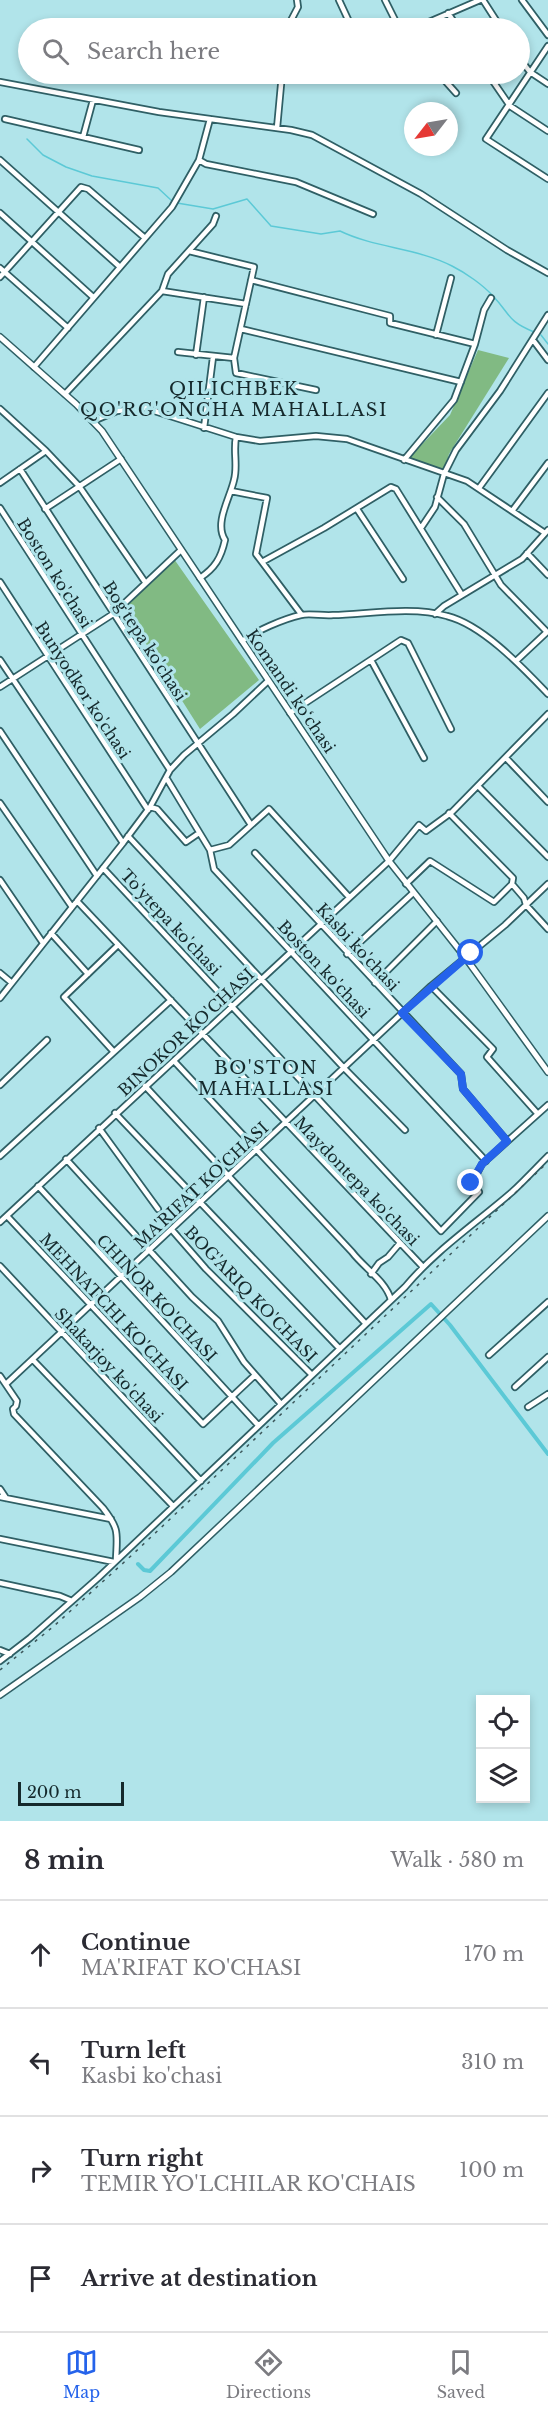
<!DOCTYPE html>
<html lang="en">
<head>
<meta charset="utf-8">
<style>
  :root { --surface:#fff; --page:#f7f7f7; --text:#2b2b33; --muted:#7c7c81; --line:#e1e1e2; --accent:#2563eb }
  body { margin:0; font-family:"Libre Baskerville",serif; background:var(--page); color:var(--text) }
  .controls { position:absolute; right:18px; bottom:18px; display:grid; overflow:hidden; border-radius:0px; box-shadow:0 3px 9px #0003 }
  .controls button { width:54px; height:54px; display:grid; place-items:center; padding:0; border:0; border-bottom:2px solid var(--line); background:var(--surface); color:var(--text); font:30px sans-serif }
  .compass { position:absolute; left:404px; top:102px; width:54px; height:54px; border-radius:50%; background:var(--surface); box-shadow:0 3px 9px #0003; rotate:239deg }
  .scale { position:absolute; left:18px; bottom:15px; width:106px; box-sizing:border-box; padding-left:6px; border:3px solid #15292c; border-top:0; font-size:16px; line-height:21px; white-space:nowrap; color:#15292c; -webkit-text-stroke:4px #b1e4ea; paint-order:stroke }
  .stop { position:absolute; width:18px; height:18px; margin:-14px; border:4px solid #2563eb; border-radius:50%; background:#fff }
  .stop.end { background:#2563eb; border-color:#fff; box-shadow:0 2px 6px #0008 }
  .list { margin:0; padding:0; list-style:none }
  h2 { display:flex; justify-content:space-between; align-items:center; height:78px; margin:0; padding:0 24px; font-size:26px }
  h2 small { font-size:20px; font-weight:400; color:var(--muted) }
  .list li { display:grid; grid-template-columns:39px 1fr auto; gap:18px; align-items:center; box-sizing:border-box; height:108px; padding:0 24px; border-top:2px solid var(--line) }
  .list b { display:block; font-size:22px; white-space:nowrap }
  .list p { margin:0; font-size:20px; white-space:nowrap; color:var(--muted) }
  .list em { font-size:20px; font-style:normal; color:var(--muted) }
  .icon { flex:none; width:33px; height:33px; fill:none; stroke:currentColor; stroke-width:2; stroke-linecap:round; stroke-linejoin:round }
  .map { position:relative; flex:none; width:548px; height:1821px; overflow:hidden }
  .search { position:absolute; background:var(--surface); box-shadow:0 3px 9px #0003; left:18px; right:18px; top:18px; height:66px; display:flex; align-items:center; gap:15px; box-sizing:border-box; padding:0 21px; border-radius:33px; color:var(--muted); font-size:22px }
  .sheet { height:510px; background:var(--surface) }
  nav { display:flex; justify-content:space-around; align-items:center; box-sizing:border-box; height:84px; border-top:2px solid var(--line); background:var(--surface); font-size:16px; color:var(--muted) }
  nav a { display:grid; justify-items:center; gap:3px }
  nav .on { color:var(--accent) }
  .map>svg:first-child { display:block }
  .green { fill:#81ba83 }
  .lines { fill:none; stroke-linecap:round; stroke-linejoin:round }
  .stream { stroke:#5cc9d6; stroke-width:1.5 }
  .canal { stroke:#5cc9d6; stroke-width:4 }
  .minor-casing { stroke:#2f5f65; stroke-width:8 }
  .major-casing { stroke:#2f5f65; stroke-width:8 }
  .minor { stroke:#fff; stroke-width:4.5 }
  .major { stroke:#fff; stroke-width:5 }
  .rail { stroke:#3d585c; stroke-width:1.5; stroke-dasharray:3 6; stroke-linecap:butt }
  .route { stroke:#2563eb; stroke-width:8 }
  .labels { text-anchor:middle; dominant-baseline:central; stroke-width:6; stroke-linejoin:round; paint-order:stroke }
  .street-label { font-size:16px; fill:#15292c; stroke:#b1e4ea }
  .neighbourhood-label { font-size:18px; letter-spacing:1.5px; fill:#15292c; stroke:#b1e4ea }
</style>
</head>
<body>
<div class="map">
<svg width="548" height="1821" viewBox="0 0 548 1821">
  <rect width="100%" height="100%" fill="#b1e4ea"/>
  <path class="green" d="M478,350L509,358L449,454L444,471L409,458L450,415Z
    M174,559L259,680L200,729L124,609Z"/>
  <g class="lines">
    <path class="stream" d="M27,139L43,155L66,167L92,176L158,188L172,201
      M177,203L213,209L247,199L271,226L321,234L340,231C375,248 417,248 452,266C466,273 483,285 493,296C511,315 507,321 534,332
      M541,335L548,344"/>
    <path class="canal" d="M138,1564L144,1570L150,1571L273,1443L431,1304L450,1325L548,1454"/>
    <defs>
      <path id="minor" d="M339,0L352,28
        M385,0L399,28
        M483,0L501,28
        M522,0L548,35
        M448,13L458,28
        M287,28L298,7L297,0
        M415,28L480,0
        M548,46L486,139L548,179
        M520,59L530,72L548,84
        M439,74L456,93
        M488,74L510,106L548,131
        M0,82L159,112L291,130L312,135L421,194L507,250L548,273
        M5,119L139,150
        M277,128L282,74
        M83,137L93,100
        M0,160L120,267
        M199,160L206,164L296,182L373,214
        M0,213L93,297
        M189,251L254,267L234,358L236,373L316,390
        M0,268L68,328
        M0,277L81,187L88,189L145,238
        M251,280L390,316V323L475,344
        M162,291L246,304
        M241,329L461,382
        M436,335L451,278
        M533,340L548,360
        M178,352L234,358
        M196,355L204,297
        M34,367L172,207L199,160L210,119
        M65,394L162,291L168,274L213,224L216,216
        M0,409L46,451L79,486L145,582
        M93,421L117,411L145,408L236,437L260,441L316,436L347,439L467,481L545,533
        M204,428L213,357
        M404,460L454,400L475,344L484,310L491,298
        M20,469L251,825
        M0,483L46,451
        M479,488L548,393
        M231,491L267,498L256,554L301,614
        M437,497L464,524L501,585L547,632L516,661
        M0,508L170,770
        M45,509L121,459
        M357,509L403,579
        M512,511L548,463
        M421,528L435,507L444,474L456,450L500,391L548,315
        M527,553L548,575
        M262,562L324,528L391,487L396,489L462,595
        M200,578C215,568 221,558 225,540C214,523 230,498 234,480C238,466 233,451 236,437
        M0,582L148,810
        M435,614L444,606L522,559L548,530
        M242,641C256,631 283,619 301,615C310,613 323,616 333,615C369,614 412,606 447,616C483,625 523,668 548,694
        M0,660L123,843
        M371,660L424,758
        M0,687L113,614L181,550
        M290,713L401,640L408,643L451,729
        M0,731L97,876
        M506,758L548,802
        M167,779L210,850L214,869L486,1161
        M478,786L548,857
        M0,803L72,907
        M150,807L157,809L186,842L199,833
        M449,813L513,878L512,884L524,898L526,905L548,929
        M128,836L344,1068L405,1130
        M210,850L229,845L269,809L349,897
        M255,853L461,1074L463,1089L507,1141
        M103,868L441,1231L479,1192L472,1183L482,1164L548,1105
        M0,880L43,943
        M406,884L430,861L494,902L512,884
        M77,901L423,1267
        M51,933L88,974
        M347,954L413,893
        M0,973L12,983
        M375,983L437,921
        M431,986L493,1049L487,1057L537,1113
        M0,998L123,843L150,807L170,770L184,755L233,714L268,681
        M114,1052L64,997L118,945
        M174,1061L352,1252C364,1268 386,1281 391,1300
        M0,1085L47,1040
        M145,1086L366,1324
        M115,1113L340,1349
        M99,1128L158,1209
        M0,1156L171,1000
        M66,1159L192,1297L218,1321L244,1362L281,1404
        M38,1186L258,1425
        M7,1216L203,1424L254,1376
        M0,1222L389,861L419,825L426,831L452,812L548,714
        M172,1230L206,1269L312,1375
        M0,1266L201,1481
        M371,1274L379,1263L388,1257L400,1243
        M489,1355L548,1302
        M33,1360L173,1506
        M0,1376L17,1401L16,1406L13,1409L14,1414L103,1508C120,1530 117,1533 116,1560
        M6,1384L431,986L505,925L548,884
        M515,1387L548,1357
        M528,1407L548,1394
        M0,1489L6,1498
        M0,1497L111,1519
        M0,1539L114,1562
        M0,1583L60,1596L72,1601
        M0,1650L10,1654
        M0,1661L30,1638L98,1578L405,1287C436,1250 475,1224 512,1192C524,1181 536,1168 548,1156"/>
      <path id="major" d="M0,337L76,404L102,431L389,861L465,957L548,1072
        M0,1695L140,1597L171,1572L548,1216"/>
    </defs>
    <use href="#minor" class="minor-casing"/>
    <use href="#major" class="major-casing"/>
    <use href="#minor" class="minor"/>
    <use href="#major" class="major"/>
    <path class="rail" d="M0,1670L54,1626L132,1555L548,1162"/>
  </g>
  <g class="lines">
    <path class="route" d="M471,953L402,1013L461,1074L463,1089L507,1141L482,1164L471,1183"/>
  </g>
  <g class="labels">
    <g class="street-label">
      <text transform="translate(55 573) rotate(58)">Boston ko'chasi</text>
      <text transform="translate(145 641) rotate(57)">Bog'tepa ko'chasi</text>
      <text transform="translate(83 690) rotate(57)">Bunyodkor ko'chasi</text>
      <text transform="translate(291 691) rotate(56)">Komandi ko‘chasi</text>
      <text transform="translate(171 922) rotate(47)">To'ytepa ko'chasi</text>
      <text transform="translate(358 947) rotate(47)">Kasbi ko'chasi</text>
      <text transform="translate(324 969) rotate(47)">Boston ko'chasi</text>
      <text transform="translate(186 1032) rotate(-43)">BINOKOR KO'CHASI</text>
      <text transform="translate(357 1181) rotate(46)">Maydontepa ko'chasi</text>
      <text transform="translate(201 1185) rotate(-43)">MA'RIFAT KO'CHASI</text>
      <text transform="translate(251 1294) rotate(46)">BOG'ARIQ KO'CHASI</text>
      <text transform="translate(157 1298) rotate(47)">CHINOR KO'CHASI</text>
      <text transform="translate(114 1312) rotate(47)">MEHNATCHI KO'CHASI</text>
      <text transform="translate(109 1365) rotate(47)">Shakarjoy ko'chasi</text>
    </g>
    <g class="neighbourhood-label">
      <text x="234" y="389">QILICHBEK<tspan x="234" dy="21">QO'RG'ONCHA MAHALLASI</tspan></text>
      <text x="266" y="1068">BO'STON<tspan x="266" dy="21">MAHALLASI</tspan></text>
    </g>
  </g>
</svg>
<div class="controls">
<button><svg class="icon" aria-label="locate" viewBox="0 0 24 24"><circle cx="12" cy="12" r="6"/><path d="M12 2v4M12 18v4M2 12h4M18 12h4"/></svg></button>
<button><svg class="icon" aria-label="layers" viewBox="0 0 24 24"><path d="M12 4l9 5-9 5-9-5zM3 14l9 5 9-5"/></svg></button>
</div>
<svg class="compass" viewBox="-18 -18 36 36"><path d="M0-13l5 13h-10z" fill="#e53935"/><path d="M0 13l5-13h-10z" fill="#7c7c81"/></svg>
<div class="scale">200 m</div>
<div class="stop" style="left:471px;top:953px"></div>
<div class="stop end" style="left:471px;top:1183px"></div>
<div class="search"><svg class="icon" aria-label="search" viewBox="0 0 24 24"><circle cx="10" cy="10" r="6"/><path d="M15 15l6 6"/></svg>Search here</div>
</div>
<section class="sheet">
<h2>8 min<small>Walk · 580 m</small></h2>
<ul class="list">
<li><svg class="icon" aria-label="ahead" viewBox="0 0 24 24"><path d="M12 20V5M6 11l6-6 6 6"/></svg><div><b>Continue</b><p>MA'RIFAT KO'CHASI</p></div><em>170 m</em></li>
<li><svg class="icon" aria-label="left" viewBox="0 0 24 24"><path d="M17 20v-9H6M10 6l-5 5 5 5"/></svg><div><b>Turn left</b><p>Kasbi ko'chasi</p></div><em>310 m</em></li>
<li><svg class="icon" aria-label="right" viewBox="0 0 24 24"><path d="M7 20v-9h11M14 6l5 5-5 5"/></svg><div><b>Turn right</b><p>TEMIR YO'LCHILAR KO'CHAIS</p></div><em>100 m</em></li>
<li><svg class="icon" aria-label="arrive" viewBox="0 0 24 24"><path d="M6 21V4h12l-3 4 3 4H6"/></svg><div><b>Arrive at destination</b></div></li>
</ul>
</section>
<nav>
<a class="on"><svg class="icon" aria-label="map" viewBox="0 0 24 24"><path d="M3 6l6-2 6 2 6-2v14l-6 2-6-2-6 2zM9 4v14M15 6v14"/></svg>Map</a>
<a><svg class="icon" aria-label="directions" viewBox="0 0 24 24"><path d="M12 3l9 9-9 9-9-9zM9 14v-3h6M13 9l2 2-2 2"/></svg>Directions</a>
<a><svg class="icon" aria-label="saved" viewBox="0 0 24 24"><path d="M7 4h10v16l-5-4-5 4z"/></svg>Saved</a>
</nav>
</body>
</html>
